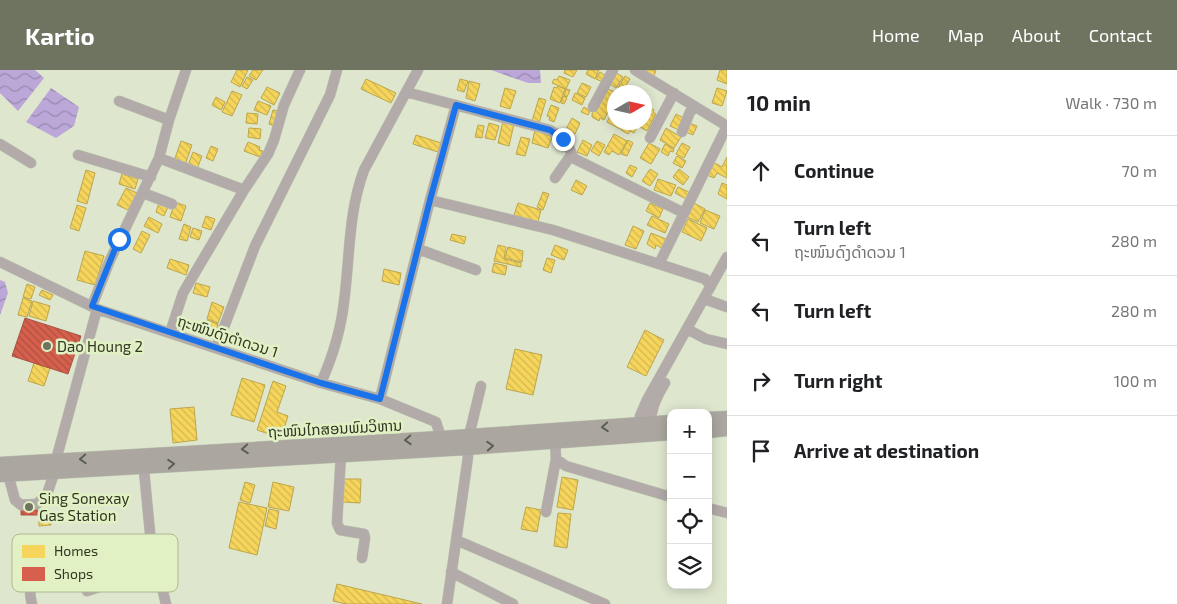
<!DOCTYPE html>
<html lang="en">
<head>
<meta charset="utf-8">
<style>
  :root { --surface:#fff; --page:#f2f2f2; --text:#202124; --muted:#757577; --line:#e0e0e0; --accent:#6e7460 }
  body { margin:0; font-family:"Exo 2","Noto Sans Lao",sans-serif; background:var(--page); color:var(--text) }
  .controls { position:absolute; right:15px; bottom:15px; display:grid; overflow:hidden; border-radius:10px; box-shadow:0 2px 12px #0003 }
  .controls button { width:45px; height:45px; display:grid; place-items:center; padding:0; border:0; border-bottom:1px solid var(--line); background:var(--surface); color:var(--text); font:25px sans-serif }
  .compass { position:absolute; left:607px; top:15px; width:45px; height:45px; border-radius:50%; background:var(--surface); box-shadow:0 2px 12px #0003; rotate:81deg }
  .stop { position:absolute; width:15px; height:15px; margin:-11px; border:4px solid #1a73e8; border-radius:50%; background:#fff }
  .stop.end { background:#1a73e8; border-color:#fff; box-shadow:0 1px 5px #0008 }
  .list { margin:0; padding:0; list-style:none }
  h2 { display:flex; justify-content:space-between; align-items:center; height:65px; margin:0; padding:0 20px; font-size:21px }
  h2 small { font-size:16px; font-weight:400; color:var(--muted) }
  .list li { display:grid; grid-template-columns:32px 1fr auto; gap:15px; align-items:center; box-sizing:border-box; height:70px; padding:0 20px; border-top:1px solid var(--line) }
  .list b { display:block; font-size:19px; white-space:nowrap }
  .list p { margin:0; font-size:16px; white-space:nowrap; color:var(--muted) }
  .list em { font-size:16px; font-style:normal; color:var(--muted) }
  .icon { flex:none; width:28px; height:28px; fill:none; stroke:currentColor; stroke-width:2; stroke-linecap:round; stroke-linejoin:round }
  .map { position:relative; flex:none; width:727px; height:534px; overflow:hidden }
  header { display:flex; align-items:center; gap:30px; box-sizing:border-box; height:70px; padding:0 25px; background:var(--accent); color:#fff }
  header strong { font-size:24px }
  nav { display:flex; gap:28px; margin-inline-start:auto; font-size:18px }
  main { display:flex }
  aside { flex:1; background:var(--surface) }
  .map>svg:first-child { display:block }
  .water { fill:url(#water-waves) }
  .homes { fill:url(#homes-back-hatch); stroke:#bba64c }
  .shops { fill:url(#shops-back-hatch); stroke:#a55441 }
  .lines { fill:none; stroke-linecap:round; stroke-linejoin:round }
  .minor-casing { stroke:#bbc1ae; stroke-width:11 }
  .highway-casing { stroke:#bbc1ae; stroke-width:15 }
  .minor { stroke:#b2aba9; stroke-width:10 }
  .highway { stroke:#aba7a0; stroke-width:14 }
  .oneway { stroke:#5c5e50 }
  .route { stroke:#1a73e8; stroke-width:6 }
  .poi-dot { fill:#6e7460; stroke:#e2f1c3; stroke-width:2 }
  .labels { text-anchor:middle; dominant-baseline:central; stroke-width:5; stroke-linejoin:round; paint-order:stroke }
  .street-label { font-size:15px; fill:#323725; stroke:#e2f1c3 }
  .poi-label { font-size:15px; fill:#323725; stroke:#e2f1c3; text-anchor:start }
  .key { fill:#e2f1c3; stroke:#adb994; stroke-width:1 }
  .key-label { font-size:14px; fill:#323725 }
</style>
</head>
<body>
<header>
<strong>Kartio</strong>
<nav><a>Home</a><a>Map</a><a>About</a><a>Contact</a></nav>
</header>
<main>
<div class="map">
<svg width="727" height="534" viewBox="0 0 727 534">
  <defs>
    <pattern id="water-waves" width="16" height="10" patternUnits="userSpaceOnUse" patternTransform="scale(1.25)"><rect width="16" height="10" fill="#bba7d8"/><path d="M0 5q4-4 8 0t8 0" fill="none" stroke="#9989af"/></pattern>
    <pattern id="homes-back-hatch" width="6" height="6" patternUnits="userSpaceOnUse" patternTransform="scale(1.25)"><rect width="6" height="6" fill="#f6d55c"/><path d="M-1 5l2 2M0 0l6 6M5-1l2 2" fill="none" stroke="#d3b750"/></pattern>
    <pattern id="shops-back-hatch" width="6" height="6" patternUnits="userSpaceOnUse" patternTransform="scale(1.25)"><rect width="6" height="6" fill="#d6604d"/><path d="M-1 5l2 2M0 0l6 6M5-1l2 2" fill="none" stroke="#ae5040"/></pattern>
  </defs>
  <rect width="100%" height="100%" fill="#dee6ce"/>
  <path class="water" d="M0,0H35L44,8L18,41L0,23Z
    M491,0H540L541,13H528Z
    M51,18L79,37L74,56L56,68L26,52Z
    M0,210L5,212L8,223L0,245Z"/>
  <path class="homes" d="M237,0H248L240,17L231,12Z
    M253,0H263L256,10L249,6Z
    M565,0H577L573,7L564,3Z
    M588,0H599L595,9L586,4Z
    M646,0H654L656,1L653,7L645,2Z
    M720,0H727V14L717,10Z
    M600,2L606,6L603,12L596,9Z
    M616,3L623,7L616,18L610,14Z
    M559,6L570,10L566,19L552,13L554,9L557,10Z
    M625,6L630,9L623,20L618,18Z
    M247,7L253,10L247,19L242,16Z
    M366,9L396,23L391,33L361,19Z
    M460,9L468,11L464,22L457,20Z
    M469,11L480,14L475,31L466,28Z
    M582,13L591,17L586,27L577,23Z
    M558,16L565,19L560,33L550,29L554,17L557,18Z
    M267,17L280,23L274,35L261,28Z
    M505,18L516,21L510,39L500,36Z
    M717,18L727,21L722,36L712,33Z
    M566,19L570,20L567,27L564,26Z
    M608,19L615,22L614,29L604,50L600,48L599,51L592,47V44L604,20L607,22Z
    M232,21L242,25L232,46L222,42Z
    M575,23L585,28L582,35L572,30Z
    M563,26L567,28L564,34L561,33Z
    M216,27L225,32L221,40L212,35Z
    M539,28L546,30L539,53L532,51Z
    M258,31L271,36L267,45L254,40Z
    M551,35L559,38L554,52L549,50L550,47L547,46Z
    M584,37L590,41L588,45L581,42Z
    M651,38L654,40L653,42L656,44L647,61L640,57L643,52H644V49Z
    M614,39V52H623L620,59L607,52Z
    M273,40L278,41L274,56L269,54Z
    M247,43L258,44L257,54L246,53Z
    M676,44L684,48L679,60L670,56Z
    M572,48L580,53L575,64L566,59Z
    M503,51L514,54L509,76L498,73Z
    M625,52H638L639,53L634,63L630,61L628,64L621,60Z
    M489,53L499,56L495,70L485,68Z
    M689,53L697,56L693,65L686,62Z
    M478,55L484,56L482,68L475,67Z
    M249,58L261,59L260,69L248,67Z
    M666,58L681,67L674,78L660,70Z
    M535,60L552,67L548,78L532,73Z
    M614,64L627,71L619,85L612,81L609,85L604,82Z
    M416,65L441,73L438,82L413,74Z
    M521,67L530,69L525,86L516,84Z
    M583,70L592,75L587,86L577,82Z
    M628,70L633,73L627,86L621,84Z
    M181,71L192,75L185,95L174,91Z
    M597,71L605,75L599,86L591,81Z
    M248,72L260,77L259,80L263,81L260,87L244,81Z
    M649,73L660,79L651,94L640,88Z
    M682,73L690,77L684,88L676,84Z
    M665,74L674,79L673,82L670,81L668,86L661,82Z
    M211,76L218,79L213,91L206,88Z
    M193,82L202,86L197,99L188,95Z
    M677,86L686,91L682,98L673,93Z
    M727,87V108L717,103L714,108L707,105L713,92L722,97Z
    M630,95L637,98L632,107L626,103Z
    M650,99L658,104L650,116L642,111Z
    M679,99L689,107L683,115L673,107Z
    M86,100L95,103L87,134L77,131Z
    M122,104L138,109L135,119L119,114Z
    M658,109L676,115L671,126L654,120Z
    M576,110L587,116L582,125L571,120Z
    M722,113L727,115V129L718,124Z
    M678,117L691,123L688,130L675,123Z
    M126,118L137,123L128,140L117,135Z
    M543,122L549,124L543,140L537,137Z
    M175,132L186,136L181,151L170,147Z
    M159,133L168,137L164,146L156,142Z
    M518,133L541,140L538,152L514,145Z
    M650,133L663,139L659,148L646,141Z
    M694,133L705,139L698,152L687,147Z
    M77,135L86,138L79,161L70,158Z
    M705,140L720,146L714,159L700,153Z
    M206,146L215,149L211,160L202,157Z
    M652,146L669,154L665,163L647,155Z
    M149,147L162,154L158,163L144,156Z
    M688,149L707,158L701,171L682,162Z
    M184,154L191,157L187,171L179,169Z
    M633,156L644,161L636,179L625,175Z
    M193,158L202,161L199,170L190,167Z
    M142,161L150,165L141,183L133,179Z
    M651,163L666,169L662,178L656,175L655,179L647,174Z
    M452,164L466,167L464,174L450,170Z
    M498,175L506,177L504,189L521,193V197L494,191Z
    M555,175L568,180L564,190L551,185Z
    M508,177L523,181L522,192L505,188Z
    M85,181L104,186L95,215L77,210Z
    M547,188L555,190L551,203L543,200Z
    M170,189L189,195L186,205L167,198Z
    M494,193L507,196L505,205L492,202Z
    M384,199L401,203L399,215L382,211Z
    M196,213L210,217L207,227L193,223Z
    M27,214L35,217L31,229L23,227Z
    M42,220L53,225L50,230L39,225Z
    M23,228L32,231L27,247L18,245Z
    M33,231L50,236L46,251L29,246Z
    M212,232L224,237L218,253L207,249Z
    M207,250L218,254L215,265L203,261Z
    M645,260L664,270L646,306L627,297Z
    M515,279L542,285L533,325L506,319Z
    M34,293L50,298L44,316L28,311Z
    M242,308L265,315L254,352L231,345Z
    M273,311L286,316L277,342L288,346L281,368L257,360Z
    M194,337L197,370L173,373L170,339Z
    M562,407L578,410L573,440L557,437Z
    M344,409H361L360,433L343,432Z
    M245,412L255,415L250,433L240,430Z
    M273,412L294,417L289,441L268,437Z
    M239,432L267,438L257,485L229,478Z
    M526,437L541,440L537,462L521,459Z
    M269,439L279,441L276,459L265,456Z
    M50,441L51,455L39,456V442Z
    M558,443L571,444L567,478L554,476Z
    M337,514L422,534H346L333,531Z"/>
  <path class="shops" d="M25,248L81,266L68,304L12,286Z
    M21,430H37L38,445H21Z"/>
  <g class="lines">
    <defs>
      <path id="minor" d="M635,0L727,56
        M406,22L550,60C556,64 563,67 567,74C571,79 570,84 575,89L684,143
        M119,31L169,50
        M593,37L613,0
        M682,62L690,42L695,37
        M650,68L674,23
        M0,74L31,93
        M78,85L151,107
        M159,88L244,120
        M555,108L571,85
        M143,123L172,134
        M430,130L553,160L659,194L727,56
        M418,179L476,200
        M0,192L97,239L321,313L380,329L436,352L441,368
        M659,194L705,209L711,216
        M710,231L727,237
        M92,236L110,190L159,88L169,50L186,0
        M687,259L706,269L727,274
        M170,263L183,223L244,120L268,84L274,70L284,35L300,0
        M216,278L255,176L330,25L337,0
        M321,313C332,288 341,259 344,232C350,187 348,143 364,100L418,0
        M380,329L430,130L456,35
        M639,360L640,346L647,330L727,187
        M651,360C649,342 656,328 665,313
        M469,366L481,316
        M555,371L556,389L566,396L671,427
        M341,384L337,453L340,460L364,464L365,468L362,488
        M56,390L97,239
        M143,390L151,473L166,534
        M8,404L15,430L21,435L37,434L47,424L55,401
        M708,438L727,443
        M546,442L556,389
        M456,470L605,534
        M451,502L513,534
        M87,521L158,498
        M32,534C31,529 29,524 31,519C36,505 64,493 76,487
        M447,534L468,387L467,378"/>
      <path id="highway" d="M708,349L727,348
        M708,361L727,359
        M0,394L441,368L671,352
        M0,405L467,378L671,363"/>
    </defs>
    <use href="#minor" class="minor-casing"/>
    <use href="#highway" class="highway-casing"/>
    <use href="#minor" class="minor"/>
    <use href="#highway" class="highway"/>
  </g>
  <defs><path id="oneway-chevron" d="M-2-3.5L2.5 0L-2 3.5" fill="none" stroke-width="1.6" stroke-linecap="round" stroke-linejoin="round" transform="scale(1.25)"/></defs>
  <g class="oneway">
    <use href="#oneway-chevron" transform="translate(605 357) rotate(176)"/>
    <use href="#oneway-chevron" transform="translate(408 370) rotate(177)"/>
    <use href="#oneway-chevron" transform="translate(490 376) rotate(-4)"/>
    <use href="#oneway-chevron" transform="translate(245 379) rotate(176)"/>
    <use href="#oneway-chevron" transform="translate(83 389) rotate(177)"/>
    <use href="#oneway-chevron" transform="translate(171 394) rotate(-4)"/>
  </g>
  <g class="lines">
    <path class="route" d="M119,169L92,236L321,313L380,329L430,130L456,35L550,60L563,69"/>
  </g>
  <g class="poi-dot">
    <circle cx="47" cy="276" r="5"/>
    <circle cx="29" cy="437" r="5"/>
  </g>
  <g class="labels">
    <g class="street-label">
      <text transform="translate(228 266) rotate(18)">ຖະໜົນດົງດຳດວນ 1</text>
      <text transform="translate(335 358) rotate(-3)">ຖະໜົນໄກສອນພົມວິຫານ</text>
    </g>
    <g class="poi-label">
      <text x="57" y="276">Dao Houng 2</text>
      <text x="39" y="428">Sing Sonexay<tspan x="39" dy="17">Gas Station</tspan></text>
    </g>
  </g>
  <rect x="12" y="464" width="166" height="58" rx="8" class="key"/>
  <rect x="22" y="475" width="23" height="13" fill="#f6d55c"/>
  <rect x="22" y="497" width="23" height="14" fill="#d6604d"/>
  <g class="key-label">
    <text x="54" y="486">Homes</text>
    <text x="54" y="509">Shops</text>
  </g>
</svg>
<div class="controls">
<button>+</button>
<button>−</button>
<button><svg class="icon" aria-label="locate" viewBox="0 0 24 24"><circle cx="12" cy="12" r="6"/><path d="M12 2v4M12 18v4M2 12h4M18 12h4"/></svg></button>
<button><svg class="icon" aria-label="layers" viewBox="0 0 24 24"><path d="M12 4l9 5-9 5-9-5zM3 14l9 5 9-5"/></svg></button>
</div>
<svg class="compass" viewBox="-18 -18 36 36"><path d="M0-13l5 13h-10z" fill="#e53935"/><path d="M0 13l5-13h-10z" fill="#757577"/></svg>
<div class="stop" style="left:119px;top:169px"></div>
<div class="stop end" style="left:563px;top:69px"></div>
</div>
<aside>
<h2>10 min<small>Walk · 730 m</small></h2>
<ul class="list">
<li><svg class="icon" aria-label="ahead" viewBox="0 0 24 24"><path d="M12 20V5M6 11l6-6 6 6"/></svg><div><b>Continue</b></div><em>70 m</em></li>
<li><svg class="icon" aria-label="left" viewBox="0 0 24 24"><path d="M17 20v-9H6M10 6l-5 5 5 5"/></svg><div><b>Turn left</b><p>ຖະໜົນດົງດຳດວນ 1</p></div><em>280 m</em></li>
<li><svg class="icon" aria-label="left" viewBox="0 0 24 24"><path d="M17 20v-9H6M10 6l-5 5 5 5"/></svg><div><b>Turn left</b></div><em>280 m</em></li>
<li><svg class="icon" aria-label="right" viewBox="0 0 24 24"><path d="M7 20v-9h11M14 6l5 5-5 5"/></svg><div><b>Turn right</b></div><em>100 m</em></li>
<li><svg class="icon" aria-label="arrive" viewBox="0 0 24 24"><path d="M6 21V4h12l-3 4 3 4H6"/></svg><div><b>Arrive at destination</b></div></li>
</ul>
</aside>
</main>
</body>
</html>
